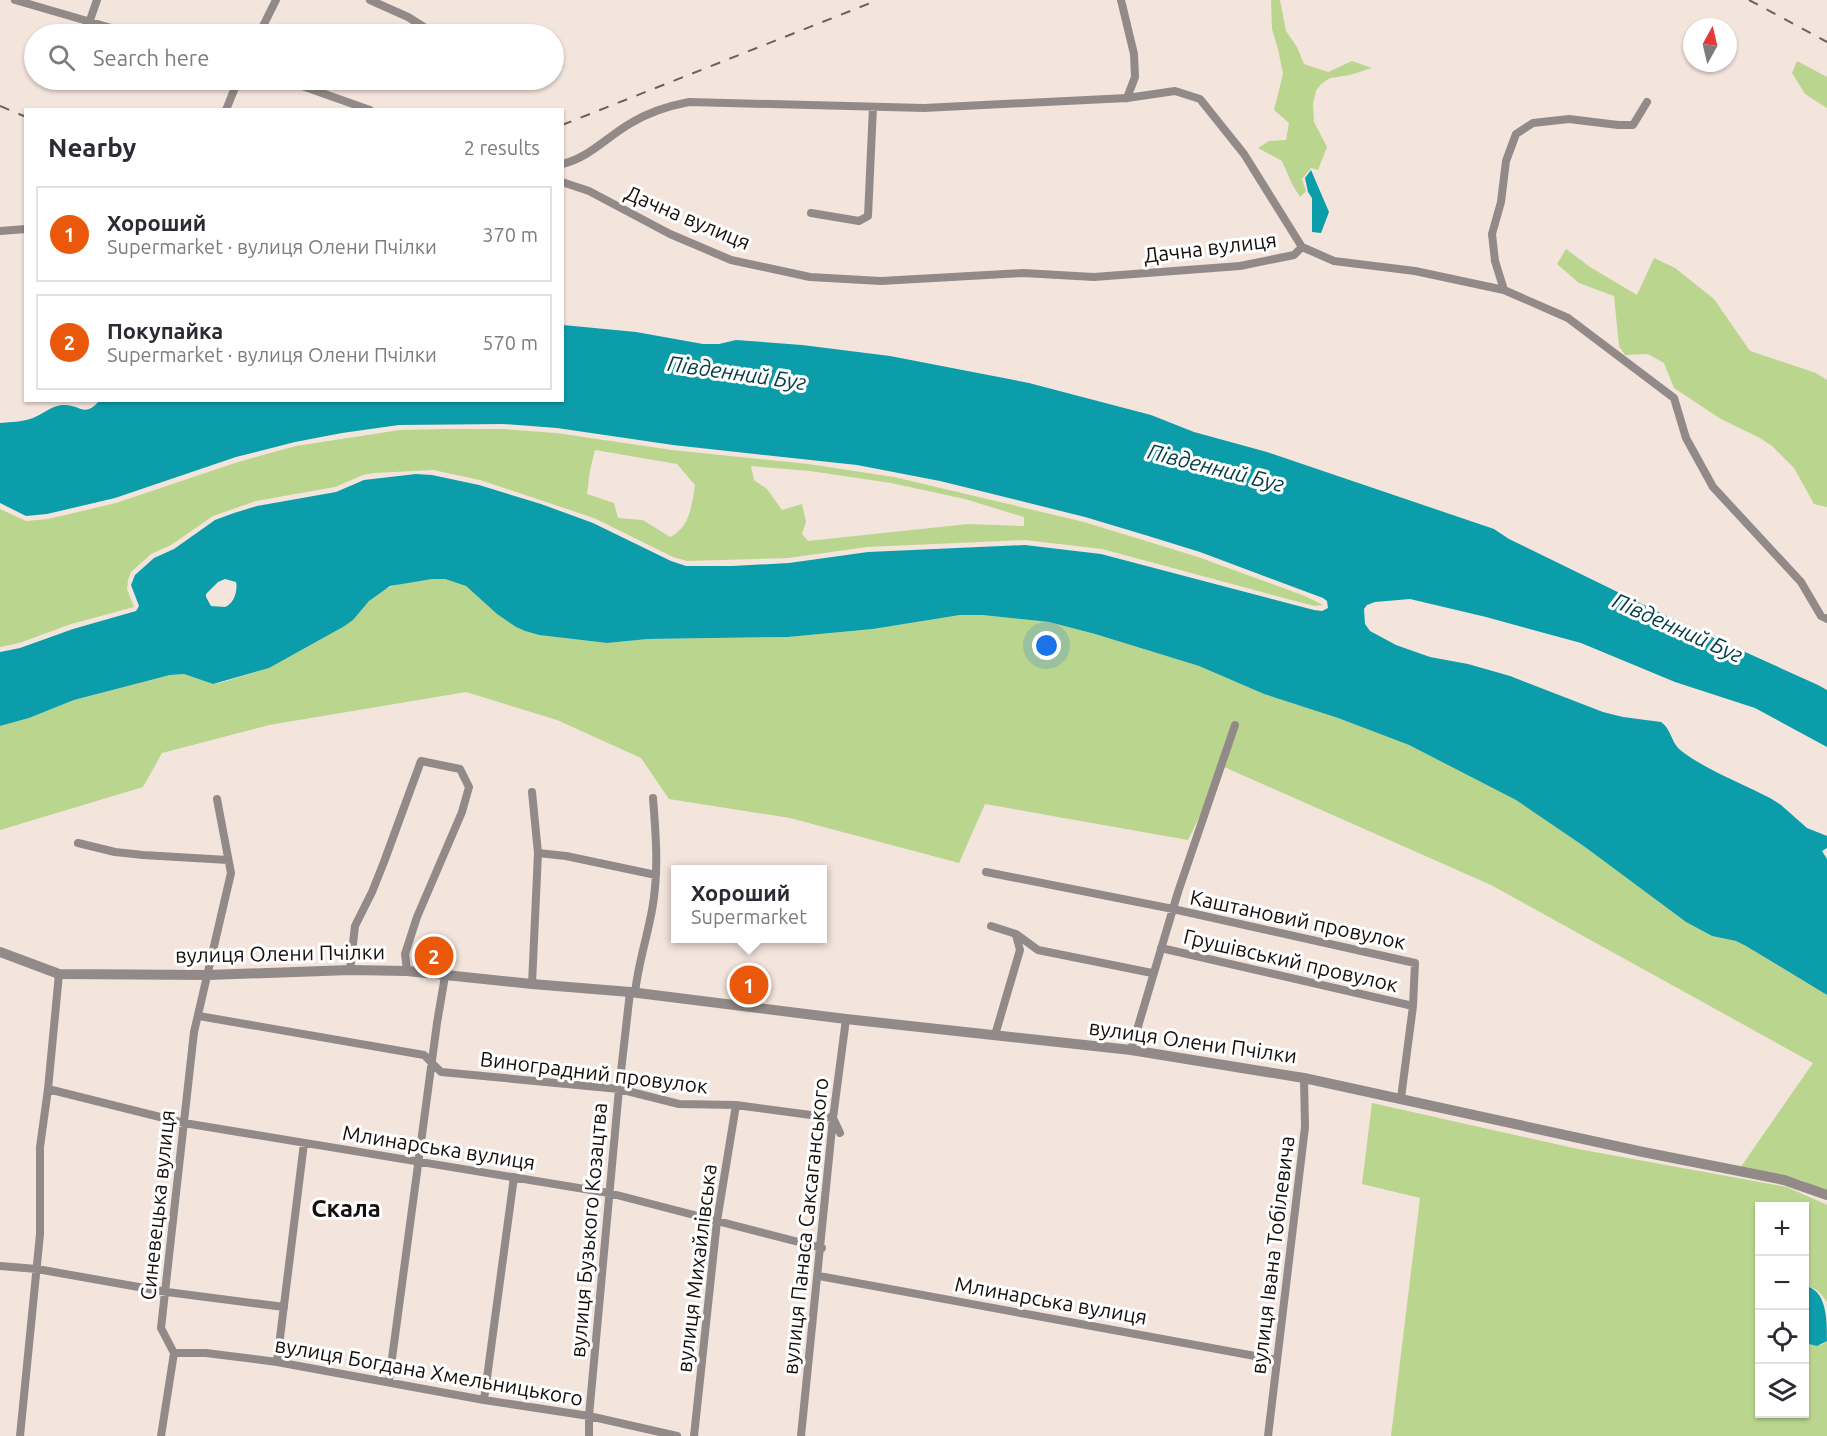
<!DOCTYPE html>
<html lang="en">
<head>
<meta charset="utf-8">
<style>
  :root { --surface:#fff; --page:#f7f7f7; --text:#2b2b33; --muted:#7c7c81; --line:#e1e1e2; --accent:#ea580c }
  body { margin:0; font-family:Ubuntu,sans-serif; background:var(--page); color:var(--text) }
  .controls { position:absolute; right:18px; bottom:18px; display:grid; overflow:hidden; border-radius:0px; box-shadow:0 2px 4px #0004 }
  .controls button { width:54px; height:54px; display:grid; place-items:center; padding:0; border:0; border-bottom:2px solid var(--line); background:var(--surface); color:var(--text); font:30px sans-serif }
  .compass { position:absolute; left:1683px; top:18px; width:54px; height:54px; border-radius:50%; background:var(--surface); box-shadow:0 2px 4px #0004; rotate:8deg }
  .you { position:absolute; left:1047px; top:646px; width:21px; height:21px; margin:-15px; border:4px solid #fff; border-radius:50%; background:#1a73e8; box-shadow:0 0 0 9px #1a73e833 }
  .badge { display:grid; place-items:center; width:39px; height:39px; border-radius:50%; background:var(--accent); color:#fff; font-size:20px; font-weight:700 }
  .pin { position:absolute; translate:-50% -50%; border:3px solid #fff; box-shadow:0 2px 6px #0006 }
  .popup { position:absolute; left:671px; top:865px; width:156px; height:78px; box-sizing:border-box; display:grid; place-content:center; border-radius:0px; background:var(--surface); filter:drop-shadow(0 2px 4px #0005); font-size:20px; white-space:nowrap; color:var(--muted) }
  .popup b { font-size:22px; color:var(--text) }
  .popup::after { content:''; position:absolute; left:50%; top:100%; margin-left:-12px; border:12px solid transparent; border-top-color:var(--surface) }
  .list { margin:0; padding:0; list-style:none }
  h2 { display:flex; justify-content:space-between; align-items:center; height:78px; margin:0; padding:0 24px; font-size:26px }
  h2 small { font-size:20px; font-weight:400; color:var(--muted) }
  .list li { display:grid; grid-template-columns:39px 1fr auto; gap:18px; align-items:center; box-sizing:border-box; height:96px; margin:0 12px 12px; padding:0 12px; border:2px solid var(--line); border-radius:0px }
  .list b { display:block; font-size:22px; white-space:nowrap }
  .list p { margin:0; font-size:20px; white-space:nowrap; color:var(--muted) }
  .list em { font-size:20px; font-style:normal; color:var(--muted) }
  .icon { flex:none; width:33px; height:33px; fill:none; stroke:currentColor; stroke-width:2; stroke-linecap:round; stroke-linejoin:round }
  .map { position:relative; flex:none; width:1827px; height:1436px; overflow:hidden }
  .search { position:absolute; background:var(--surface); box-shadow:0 2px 4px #0004; left:24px; top:24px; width:540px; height:66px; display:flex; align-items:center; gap:15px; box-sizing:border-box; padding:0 21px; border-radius:33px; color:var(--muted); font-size:22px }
  .panel { position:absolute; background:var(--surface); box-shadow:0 2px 4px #0004; left:24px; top:108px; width:540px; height:294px; border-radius:0px }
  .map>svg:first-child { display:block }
  .green { fill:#bad58e; fill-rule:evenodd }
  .water { fill:#0c9dab; fill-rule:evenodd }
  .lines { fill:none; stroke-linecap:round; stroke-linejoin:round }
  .minor { stroke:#918a88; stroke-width:8 }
  .tertiary { stroke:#918a88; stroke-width:10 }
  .rail { stroke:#6a615d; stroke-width:2; stroke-dasharray:10 10; stroke-linecap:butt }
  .labels { text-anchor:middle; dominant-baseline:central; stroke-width:6; stroke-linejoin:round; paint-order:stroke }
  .street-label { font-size:21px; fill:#15100d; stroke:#fff }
  .water-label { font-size:22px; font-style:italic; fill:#043e44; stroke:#fff }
  .quarter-label { font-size:24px; font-weight:bold; fill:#15100d; stroke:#fff }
</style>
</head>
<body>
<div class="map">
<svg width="1827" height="1436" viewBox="0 0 1827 1436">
  <rect width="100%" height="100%" fill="#f3e4dc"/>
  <path class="green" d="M1271,0H1280L1286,31L1297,47L1304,64L1328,72L1352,61L1372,68L1350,75L1330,78L1321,84L1316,91L1313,103L1314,122L1327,147L1318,170L1311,168L1302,179L1306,191L1300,197L1292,184L1282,161L1258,148L1269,141L1286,140L1289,123L1274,110L1283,74L1278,49L1272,29Z
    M1797,61L1827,77V108L1805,94L1792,73Z
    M1566,249L1590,267L1637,295L1654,258L1675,268L1714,299L1750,351L1816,373L1827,380V507L1814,504L1794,468L1772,446L1760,438L1721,419L1674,388L1664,363L1648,354L1625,355L1619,346L1614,296L1579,283L1557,264Z
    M447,429H503L556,433L672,450L808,464L894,477L1084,522L1198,557L1305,596L1323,605L1315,606L1295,601L1102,549L1025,540L867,547L788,558L687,561L673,557L594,518L480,480L433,470L374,473L363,475L335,487L256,501L213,516L171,545L151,554L131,572L128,580L127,589L134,607L71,624L19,643L0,647V509L26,521L48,519L116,503L238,462L296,446L400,430ZM595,450L677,464L695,485C692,504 690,528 670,537L643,520L618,518L614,503L587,494L590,470ZM751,466L810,471L891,483L965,499L1024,517V526L968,524L808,541L802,534L806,522L802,504L782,510L767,489L754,480Z
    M432,579H445L466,586L497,614L516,627L525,631L539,635L607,643L648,639L788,637L873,629L960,615H982L1049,622L1095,634L1199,666L1264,694L1338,718L1409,745L1516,800L1585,847L1686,922L1712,936L1736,941L1746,946L1827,995V1192L1801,1180L1740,1168L1813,1063L1491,885L1224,767L1188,840L985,804L959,863L790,818L669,799L641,758L557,720L466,692L269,725L162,753L143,787L0,830V726L29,718L74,700L170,675L184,674L213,684L223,682L269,668L343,627C353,619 360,609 370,600C387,584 409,581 432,579Z
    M1372,1103L1578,1149L1787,1187L1827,1205V1302C1821,1294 1816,1285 1805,1288L1804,1206H1760V1414H1804L1805,1343L1821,1345L1827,1341V1436H1391L1420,1198L1362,1184Z"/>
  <path class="water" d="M1311,170L1329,212L1321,233L1312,232V198L1308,192L1305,178Z
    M563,325L636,332L703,344H719L736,340L802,345L890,356L1029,383L1151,415L1194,432L1267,452L1494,529L1509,539L1681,623L1818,685L1827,690V747L1755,708L1675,682L1581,643L1486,617L1410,599L1375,602L1367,605L1364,609L1365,624L1370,631L1396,645L1430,657L1468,664L1510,676L1603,712L1623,717L1661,722C1671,729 1671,741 1679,749C1700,767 1745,785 1770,798L1781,805L1807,828L1827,836V848L1822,851L1827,859V995L1746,946L1736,941L1712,936L1686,922L1585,847L1516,800L1409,745L1338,718L1264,694L1199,666L1095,634L1049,622L982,615H960L873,629L788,637L648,639L607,643L539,635L525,631L516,627L497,614L466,586L445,579H432L390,586L369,601L353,620L343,627L269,668L213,684L184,674L170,675L74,700L29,718L0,726V652L20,648L73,629L136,611L139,606L131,585L135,575L154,558L174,549L215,520L234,513L257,506L336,492L364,480L416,474L432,475L479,485L541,504L593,523L671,561L686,566H732L789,563L868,552L1025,545L1101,554L1314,610L1322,611L1328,608L1327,601L1323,598L1200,552L1145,535L1085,517L940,481L857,465L673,445L557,428L503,424L399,425L342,433L295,442L236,457L115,498L47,514L26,516L0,503V423C11,422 23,422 33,418C43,414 51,406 62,405C81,404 84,419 100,400H562ZM225,579L236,582C238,591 234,604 225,607L211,606L206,597V594L218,582Z
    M1809,1287C1827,1294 1827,1321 1827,1341L1817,1346L1805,1343V1288Z"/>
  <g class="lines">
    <path class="minor" d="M15,0L132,34
      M370,0L408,17L435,34
      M1121,0L1134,54L1135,77L1127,98
      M89,23L97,0
      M259,34L276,0
      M285,80L370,110
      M226,110L238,80
      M562,164C589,158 608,136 631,123C649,112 668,106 689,102L924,108L1127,98L1175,91L1200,99L1244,154L1302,247
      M562,182L589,191L670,234L731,260L810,277L881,281L1023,273L1094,277L1240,266L1294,255L1302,247
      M811,213L859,221L868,216L873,107
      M0,231L26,229
      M1302,247L1334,261L1415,271L1504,290L1568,318L1674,398L1686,438L1713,487L1801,582L1821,616L1827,619
      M1504,290L1495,261L1492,234L1501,202L1506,161L1516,134L1533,123L1569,119L1618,125H1633L1647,102
      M78,843L115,852L143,855L228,860
      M538,853L566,856L656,875
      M986,872L1173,909L1415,963L1413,1006L1401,1098
      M991,926L1016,934L1038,950L1152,973
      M1161,948L1413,1006
      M350,970L355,926L372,892L384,862L421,761L460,769L469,787L462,812L417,917L405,954L407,971
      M532,984L538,853L532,792
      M635,993C638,964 647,938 652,910C659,872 656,836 653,798
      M199,1016L424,1055L441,1072L619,1089L679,1104L736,1105L833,1118L840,1133
      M995,1035L1020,950L1016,935
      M1131,1050L1178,892L1235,725
      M48,1089L184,1123L609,1193L822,1248
      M0,1266L37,1269L167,1292L284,1307
      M819,1276L1277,1360
      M174,1353H206L277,1362L484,1400L589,1416L677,1436
      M277,1362L304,1143
      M389,1381L437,1023L445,976
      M484,1400L514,1177
      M20,1436L40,1234V1147L48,1089L59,974
      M161,1436L174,1353L161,1328L194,1032L231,873L217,799
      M589,1436V1416L619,1089L630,992
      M694,1436L717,1221L736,1105
      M801,1436L833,1118L846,1019
      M1268,1436L1305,1127L1304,1078"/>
    <path class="tertiary" d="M0,952L59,974L208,975L350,970L407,971L532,984L630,992L846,1019L1131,1050L1304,1078L1643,1152L1784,1180L1827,1195"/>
    <path class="rail" d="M1749,0L1827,42
      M0,106L26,117
      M562,125L878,0"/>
  </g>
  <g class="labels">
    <g class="street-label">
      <text transform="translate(688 217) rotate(23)">Дачна вулиця</text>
      <text transform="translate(1210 247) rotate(-7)">Дачна вулиця</text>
      <text transform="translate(1298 919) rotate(12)">Каштановий провулок</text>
      <text transform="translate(280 953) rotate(-1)">вулиця Олени Пчілки</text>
      <text transform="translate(1291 960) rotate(13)">Грушівський провулок</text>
      <text transform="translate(1193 1041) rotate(8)">вулиця Олени Пчілки</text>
      <text transform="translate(594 1072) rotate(7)">Виноградний провулок</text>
      <text transform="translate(439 1147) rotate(9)">Млинарська вулиця</text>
      <text transform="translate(157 1205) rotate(-84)">Синевецька вулиця</text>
      <text transform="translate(805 1226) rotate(-84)">вулиця Панаса Саксаганського</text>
      <text transform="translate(588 1230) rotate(-85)">вулиця Бузького Козацтва</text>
      <text transform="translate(1272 1255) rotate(-83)">вулиця Івана Тобілевича</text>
      <text transform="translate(696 1268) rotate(-83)">вулиця Михайлівська</text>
      <text transform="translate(1051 1300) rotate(10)">Млинарська вулиця</text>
      <text transform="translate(429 1371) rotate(10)">вулиця Богдана Хмельницького</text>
    </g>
    <g class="water-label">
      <text transform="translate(737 372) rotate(8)">Південний Буг</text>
      <text transform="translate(1216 467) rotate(14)">Південний Буг</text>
      <text transform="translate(1678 627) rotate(24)">Південний Буг</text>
    </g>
    <g class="quarter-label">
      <text x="346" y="1208">Скала</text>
    </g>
  </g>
</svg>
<div class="controls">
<button>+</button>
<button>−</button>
<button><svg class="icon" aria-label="locate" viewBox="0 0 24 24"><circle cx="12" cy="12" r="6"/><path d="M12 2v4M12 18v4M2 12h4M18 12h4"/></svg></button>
<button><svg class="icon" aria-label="layers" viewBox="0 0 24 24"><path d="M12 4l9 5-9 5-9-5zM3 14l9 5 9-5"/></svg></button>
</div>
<svg class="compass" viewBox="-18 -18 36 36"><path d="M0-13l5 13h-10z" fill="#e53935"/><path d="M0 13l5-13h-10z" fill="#7c7c81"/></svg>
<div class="you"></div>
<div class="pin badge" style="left:749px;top:985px">1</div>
<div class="popup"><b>Хороший</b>Supermarket</div>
<div class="pin badge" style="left:434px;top:956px">2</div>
<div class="search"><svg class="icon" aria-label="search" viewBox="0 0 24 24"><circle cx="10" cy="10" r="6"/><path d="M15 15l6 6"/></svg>Search here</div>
<section class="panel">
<h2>Nearby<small>2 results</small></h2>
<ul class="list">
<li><span class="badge">1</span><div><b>Хороший</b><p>Supermarket · вулиця Олени Пчілки</p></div><em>370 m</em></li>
<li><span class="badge">2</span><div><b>Покупайка</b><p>Supermarket · вулиця Олени Пчілки</p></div><em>570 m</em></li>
</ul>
</section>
</div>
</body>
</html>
